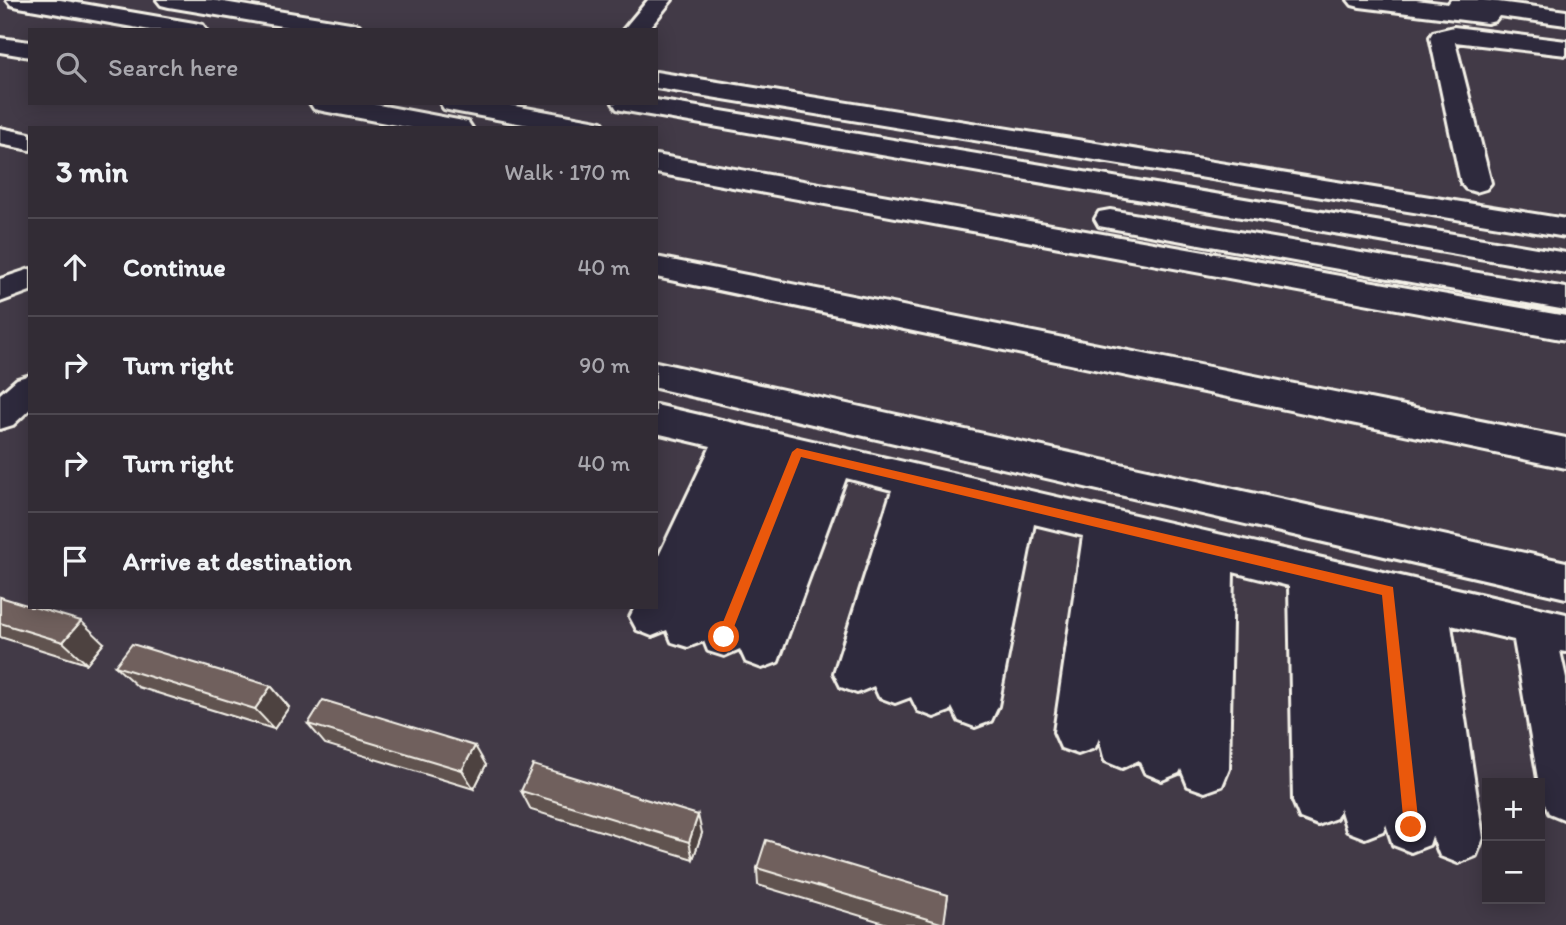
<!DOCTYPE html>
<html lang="en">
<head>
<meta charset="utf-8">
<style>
  :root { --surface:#322c35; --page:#3a343d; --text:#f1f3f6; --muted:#a8a7ad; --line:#4d4850 }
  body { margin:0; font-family:Itim,sans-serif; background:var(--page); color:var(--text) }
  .controls { position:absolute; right:21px; bottom:21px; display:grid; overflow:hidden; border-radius:0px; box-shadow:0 4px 18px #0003 }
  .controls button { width:63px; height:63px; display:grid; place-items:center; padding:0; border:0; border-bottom:2px solid var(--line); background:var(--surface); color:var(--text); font:35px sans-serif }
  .stop { position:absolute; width:21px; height:21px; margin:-16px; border:5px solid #ea580c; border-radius:50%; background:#fff }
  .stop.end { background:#ea580c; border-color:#fff; box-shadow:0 2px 7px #0008 }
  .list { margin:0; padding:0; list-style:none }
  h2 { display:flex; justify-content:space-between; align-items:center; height:91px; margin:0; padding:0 28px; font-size:30px }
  h2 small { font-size:23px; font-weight:400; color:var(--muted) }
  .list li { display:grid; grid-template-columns:46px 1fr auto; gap:21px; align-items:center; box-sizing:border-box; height:98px; padding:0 28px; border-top:2px solid var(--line) }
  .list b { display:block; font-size:26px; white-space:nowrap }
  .list em { font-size:23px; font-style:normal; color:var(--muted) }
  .icon { flex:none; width:38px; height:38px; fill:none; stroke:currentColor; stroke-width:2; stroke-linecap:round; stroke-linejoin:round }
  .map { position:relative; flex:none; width:1566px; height:925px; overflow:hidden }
  .search { position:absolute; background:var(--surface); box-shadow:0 4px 18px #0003; left:28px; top:28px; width:630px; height:77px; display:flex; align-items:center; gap:18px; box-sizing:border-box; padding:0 24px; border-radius:0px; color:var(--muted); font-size:26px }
  .panel { position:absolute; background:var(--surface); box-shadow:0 4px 18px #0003; left:28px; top:126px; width:630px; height:483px; border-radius:0px }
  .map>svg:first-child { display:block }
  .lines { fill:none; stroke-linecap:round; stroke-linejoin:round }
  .minor-casing { stroke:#f4f1e8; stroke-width:6 }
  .minor { fill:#2f2a3d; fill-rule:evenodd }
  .wall { fill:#605350; stroke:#f4f1e8; stroke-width:2 }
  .shaded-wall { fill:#4e4341; stroke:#f4f1e8; stroke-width:2 }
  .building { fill:#70605d; stroke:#f4f1e8; stroke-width:2 }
  .route { fill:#ea580c }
</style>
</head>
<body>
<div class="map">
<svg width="1566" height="925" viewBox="0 0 1566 925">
  <rect width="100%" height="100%" fill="#423a47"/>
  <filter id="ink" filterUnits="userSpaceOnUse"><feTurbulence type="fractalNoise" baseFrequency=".0143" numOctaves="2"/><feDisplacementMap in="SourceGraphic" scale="14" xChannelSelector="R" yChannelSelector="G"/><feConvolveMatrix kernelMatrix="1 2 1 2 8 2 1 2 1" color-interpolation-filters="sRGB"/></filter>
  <g filter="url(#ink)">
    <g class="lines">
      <defs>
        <path id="minor" d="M7,0H60L194,23L203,25L206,30H150L19,7L11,5Z
          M157,0H212L350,23L359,25L362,30H305L169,7L161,5Z
          M648,0H672L648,30H623Z
          M1348,0H1416L1448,4L1451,0H1483L1566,11V25L1499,16L1495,21L1487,23L1360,7L1352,5Z
          M1454,27L1566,41V55L1455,42L1491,183L1486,189L1476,192L1466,189L1461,183L1430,37L1433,32Z
          M0,38L30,42V57L0,52Z
          M656,72L1566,219V237L656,88Z
          M656,100L1566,253V273L626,111L617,109L613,103H656Z
          M310,103H368L458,120L468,122L472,128H412L323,111L314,109Z
          M440,103H499L592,120L602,122L606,128H545L453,111L444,109Z
          M0,128L30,134V150L0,144Z
          M656,155L1566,316V340L656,173Z
          M1110,210L1566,288V310L1099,226L1095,219L1099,212Z
          M656,257L1566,438V468L656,277Z
          M30,269V291L0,302V279Z
          M656,362L1566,562V598L656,388Z
          M30,375V409L13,425L0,429V394L17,379Z
          M656,405L1566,614V652L1560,651L1566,678V820L1549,813L1541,796L1514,640L1451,625L1483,838L1476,856L1458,863L1440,856L1432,836L1429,845L1411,852L1393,845L1386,824L1383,831L1365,838L1347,831L1340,808L1336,818L1318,825L1300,818L1293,801L1289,586L1233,572L1229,769L1222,786L1205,792L1188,786L1181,769L1179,773L1162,780L1145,773L1139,760L1122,768L1105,761L1099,738L1095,748L1078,754L1061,748L1054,732L1083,536L1034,524L998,706L991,721L975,727L959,721L952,707L950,711L934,717L918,711L911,697L895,703L879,697L874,686L857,693L841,687L834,673L892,490L846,478L778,662L762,668L746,662L740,649L724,656L708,651L704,641L688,647L672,642L667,630L652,636L637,630L630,617L635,607H656V562L711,446L656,433Z"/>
      </defs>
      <use href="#minor" class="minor-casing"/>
      <use href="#minor" class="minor"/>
    </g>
    <path class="wall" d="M0,597L104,643L87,664L0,637Z
      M115,666L271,686L289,707L274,729L138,687Z
      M308,724L486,765L474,789L325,744Z
      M521,791L702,833L693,859L531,810Z
      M757,868L948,895L943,925H891L758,885Z"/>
    <path class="shaded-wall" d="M81,621L104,643L87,664L63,642Z
      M271,686L289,707L274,729L255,709Z
      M475,746L486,765L474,789L462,770Z
      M698,815L702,833L693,859L689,842Z"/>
    <path class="building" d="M0,597L30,606V607H34L81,621L63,642L0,623Z
      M132,644L271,686L255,709L115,666Z
      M323,700L475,746L462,770L308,724Z
      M533,765L698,815L689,842L521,791Z
      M766,840L948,895L944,924L757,868Z"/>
  </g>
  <path class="route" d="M797,448L1393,587L1419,827L1416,832H1406L1404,827L1382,595L801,457L730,637L724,643L719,641L717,637L792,452Z"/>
</svg>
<div class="controls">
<button>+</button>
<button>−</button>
</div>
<div class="stop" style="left:724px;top:637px"></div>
<div class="stop end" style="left:1411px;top:827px"></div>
<div class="search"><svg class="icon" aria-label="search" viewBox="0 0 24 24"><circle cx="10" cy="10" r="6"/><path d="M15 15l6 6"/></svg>Search here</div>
<section class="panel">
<h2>3 min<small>Walk · 170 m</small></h2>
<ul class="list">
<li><svg class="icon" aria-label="ahead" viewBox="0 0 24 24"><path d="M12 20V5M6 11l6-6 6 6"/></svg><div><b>Continue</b></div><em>40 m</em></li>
<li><svg class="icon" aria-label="right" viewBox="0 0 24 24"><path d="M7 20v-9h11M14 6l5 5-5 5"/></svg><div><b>Turn right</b></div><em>90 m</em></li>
<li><svg class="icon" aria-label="right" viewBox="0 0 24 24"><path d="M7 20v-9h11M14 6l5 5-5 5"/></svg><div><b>Turn right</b></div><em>40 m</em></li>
<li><svg class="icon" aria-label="arrive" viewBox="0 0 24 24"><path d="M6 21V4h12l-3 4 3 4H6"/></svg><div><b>Arrive at destination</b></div></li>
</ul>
</section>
</div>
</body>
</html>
